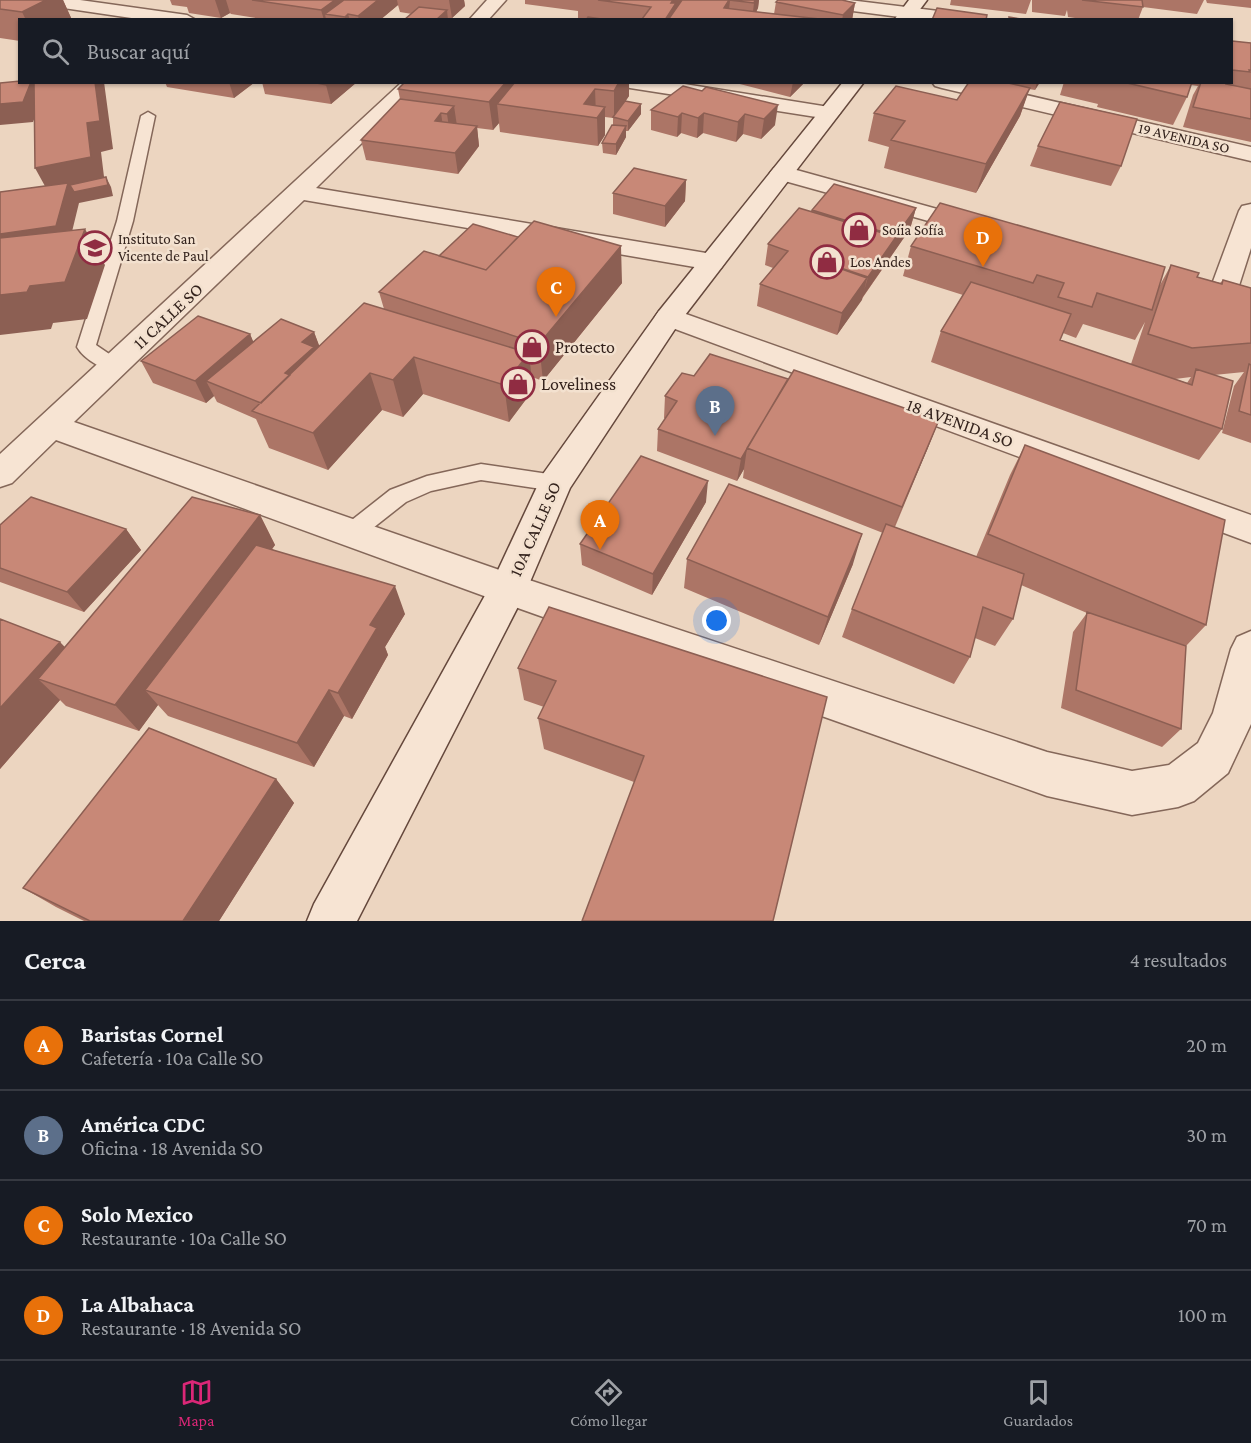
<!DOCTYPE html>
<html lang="es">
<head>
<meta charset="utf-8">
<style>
  :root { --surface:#171b24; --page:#242831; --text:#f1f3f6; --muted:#9ea1a6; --line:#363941; --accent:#db2777 }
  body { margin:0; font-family:"Crimson Pro",serif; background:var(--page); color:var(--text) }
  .you { position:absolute; left:717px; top:621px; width:21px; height:21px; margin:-15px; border:4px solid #fff; border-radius:50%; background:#1a73e8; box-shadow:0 0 0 9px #1a73e833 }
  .badge { display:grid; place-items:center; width:39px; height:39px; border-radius:50%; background:var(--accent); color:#fff; font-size:20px; font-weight:700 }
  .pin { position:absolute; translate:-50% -50px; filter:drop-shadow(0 2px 3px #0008) }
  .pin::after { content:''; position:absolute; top:32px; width:21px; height:18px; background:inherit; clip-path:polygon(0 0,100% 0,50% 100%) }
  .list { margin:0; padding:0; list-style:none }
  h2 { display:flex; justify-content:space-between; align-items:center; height:78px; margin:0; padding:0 24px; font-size:26px }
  h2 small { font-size:20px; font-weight:400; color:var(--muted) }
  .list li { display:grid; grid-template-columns:39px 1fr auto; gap:18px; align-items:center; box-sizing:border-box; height:90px; padding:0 24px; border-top:2px solid var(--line) }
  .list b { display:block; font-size:22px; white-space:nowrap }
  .list p { margin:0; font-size:20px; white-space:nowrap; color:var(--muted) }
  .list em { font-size:20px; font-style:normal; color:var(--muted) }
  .icon { flex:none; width:33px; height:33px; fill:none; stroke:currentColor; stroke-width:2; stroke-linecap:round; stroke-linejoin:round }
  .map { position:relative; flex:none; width:1251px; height:921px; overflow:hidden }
  .search { position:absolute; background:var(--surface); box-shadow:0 2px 4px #0004; left:18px; right:18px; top:18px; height:66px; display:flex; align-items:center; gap:15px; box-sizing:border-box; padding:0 21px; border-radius:0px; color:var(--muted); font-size:22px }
  .sheet { height:438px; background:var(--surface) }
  nav { display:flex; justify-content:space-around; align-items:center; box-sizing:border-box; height:84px; border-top:2px solid var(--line); background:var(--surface); font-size:16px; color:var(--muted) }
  nav a { display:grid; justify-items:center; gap:3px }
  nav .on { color:var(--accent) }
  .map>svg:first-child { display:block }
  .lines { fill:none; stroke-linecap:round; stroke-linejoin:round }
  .lane-casing { stroke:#846759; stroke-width:3 }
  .street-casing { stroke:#846759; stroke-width:3 }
  .secondary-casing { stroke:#65483c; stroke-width:3 }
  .lane { fill:#f7e4d3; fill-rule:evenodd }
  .street { fill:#f7e4d3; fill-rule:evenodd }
  .secondary { fill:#f7e4d3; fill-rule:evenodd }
  .wall { fill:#ac7566; fill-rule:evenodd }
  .shaded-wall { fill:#8c5f53 }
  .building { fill:#c88877; stroke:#8c5f53; stroke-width:1.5 }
  .labels { text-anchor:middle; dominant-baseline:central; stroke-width:5; stroke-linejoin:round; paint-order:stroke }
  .far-street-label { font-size:15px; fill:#34231d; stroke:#f3e1cf }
  .far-poi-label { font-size:15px; fill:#34231d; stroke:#f3e1cf; text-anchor:start }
  .street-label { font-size:18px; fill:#34231d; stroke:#f3e1cf }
  .poi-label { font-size:18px; fill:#34231d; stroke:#f3e1cf; text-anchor:start }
</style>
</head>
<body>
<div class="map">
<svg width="1251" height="921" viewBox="0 0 1251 921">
  <rect width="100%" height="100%" fill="#ecd5c0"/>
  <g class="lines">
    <defs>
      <path id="lane" d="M148,112L155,116L133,221L96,345L121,362L123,366L121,370C107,374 84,359 77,347L117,221L141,116Z
        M481,464L555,475L563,477L566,483L563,489L555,491L481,480L431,491L406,502L359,539L351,542L343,539L340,533L343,527L390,490L427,476Z"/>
      <path id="street" d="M34,0H80L187,15L196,20H145L43,5L37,4Z
        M487,0H506L488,20H469Z
        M797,0H849L971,15L980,20H923L806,5L800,4Z
        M402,82H424L316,188L712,254L721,256L725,262L721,268L712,270L304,200L74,422L508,573L1047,752L1132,771L1169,765L1198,743L1213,713L1231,649L1237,637L1251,631V724L1228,773L1194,801L1178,807L1132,815L1047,796L495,600L56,440L12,483L0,487V454Z
        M620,82H672L829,107L836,109L840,113L836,117L829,119L630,88L623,86Z
        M932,82H970L1251,147V161L942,88L935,86Z
        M782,166L984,222L987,227L984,232L975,234L774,178L770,173L774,168Z
        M1251,204V248L1236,295L1232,301L1222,303L1212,301L1208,295L1239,211L1242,206Z
        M669,308L1251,515V543L659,323L655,317L659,311Z"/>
      <path id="secondary" d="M909,0H927L912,20H894Z
        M843,82H864L679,323L570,488L527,589L357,921H307L314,904L493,581L543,474L659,311Z"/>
    </defs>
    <use href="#lane" class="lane-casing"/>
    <use href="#street" class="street-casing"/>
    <use href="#secondary" class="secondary-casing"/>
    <use href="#lane" class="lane"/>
    <use href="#street" class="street"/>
    <use href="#secondary" class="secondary"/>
  </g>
  <path class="wall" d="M0,0H63L72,20H20V41L0,38Z
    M170,0H464L465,6L452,18H448V20L400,12L398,5L380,20H268L231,14L230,13L221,18L189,13L187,7L172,5Z
    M525,0H759L758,8L756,12L774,14L776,2L855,3L852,20H578V11L525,4Z
    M951,0H1031L1026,14L950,5Z
    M1032,0H1204L1197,14L1143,7L1138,20H1089L1068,17L1067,10L1065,16L1032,12Z
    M1206,0H1251V8L1207,3Z
    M1232,41L1251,43V142L1183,127L1193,95L1198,86L1191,85L1187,97L1173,125L1097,107L1098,104L1060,95L1064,82H1232Z
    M165,82H255L234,98L167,87Z
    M262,82H357L331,104L265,94Z
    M629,82V96L625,101L641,114L628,131H626V137L616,155L603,153L602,143L613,125V118L605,117V135L598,146L500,132L499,123L493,130L477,128L479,146L458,174L366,160L361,140L400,99L398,89Z
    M732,82H805L790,97Z
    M969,82H1007L1011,84V82H1040L1035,90L1029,89L1020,116L976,193L884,168L889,147L868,141L874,113L957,100Z
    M706,87L775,125L761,139L743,134L736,142L703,133L697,138L681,133L677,137L651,130V110L702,91Z
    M1038,146L1121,166L1111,186L1030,166Z
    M686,180L685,201L665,227L613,214V193Z
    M916,208L910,229L837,335L757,306L760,284L773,268L765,265L768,244L811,212L812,210Z
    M911,246L1160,285L1171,265L1197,277L1220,283L1223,280L1251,288V443L1222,433L1234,386L1244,372L1214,375L1222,429L1199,460L931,362L941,331L963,295L903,276ZM1145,322L1131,364L1060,340L1063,333L1076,338L1083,324L1135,340ZM1191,377L1187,383L1175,379Z
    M439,256L622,283L543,381L532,377L533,390L509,422L423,394L403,417L382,410L328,470L269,448L256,419L217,402L214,396L206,403L153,383L141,361L250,334L253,342L314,332L319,346L384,309L379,292Z
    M694,376L787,382L939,420L927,450L895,527L976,557L1010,475L1025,445L1206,625L1186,646L1181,729L1162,747L1061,708L1073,632L1087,613L1021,585L1013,619L995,646L975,638L970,657L954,684L842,637L852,609L883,533L743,478L744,469L737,481L657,451L658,429L665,418H664L665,396Z
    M706,502L652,595L582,565L580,544Z
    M260,515L275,545L272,549L405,614L385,647L388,655L352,719L344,716L314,767L168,716L158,705L139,731L66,706L60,700L0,769V619L65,647Z
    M0,525L126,529L141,550L84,612L0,582Z
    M687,559L853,564L819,645L684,588Z
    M549,607L773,921L634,782L544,749L538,718L544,707L524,700L518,668Z
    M276,779L294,803L219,921H84L56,907L23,888Z"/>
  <path class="shaded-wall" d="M46,0H63L72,20H26L22,12Z
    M215,0H226L230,13L221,18Z
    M331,0H346L325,14L326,20H324L321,10Z
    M378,0H397L398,5L380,20H359L358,16Z
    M449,0H464L465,6L452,18Z
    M673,0H687L675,20H665Z
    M730,0L728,20L724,8Z
    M755,0H759L758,8L752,20L754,3Z
    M855,3L852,20H842L843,15Z
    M447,10L448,20H436Z
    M348,14L350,20H345V17Z
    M31,82H34L42,99L33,122L0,125V104Z
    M95,82H104L113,149L101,152L105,185L106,177L111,187L113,196L79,203L68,248L0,258V234L51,197L35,168L87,123Z
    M229,82H255L234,98Z
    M328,82H357L331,104L326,85Z
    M506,82H529L497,104L499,123L493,130L489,102Z
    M619,82H629V96L614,119V91Z
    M793,82H805L790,97Z
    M1037,82H1040L1035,90Z
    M1030,88L1020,116L976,193L986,164Z
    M595,89L596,116L584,104Z
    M641,104V114L628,131V121Z
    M778,105L775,125L761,139L764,119Z
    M454,106L457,126L450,134L447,114Z
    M605,107V135L598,146L597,118Z
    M441,113L444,133L435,121Z
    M682,113L681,133L677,137L678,117Z
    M704,113L703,133L697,138L698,118Z
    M745,114L743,134L736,142L738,122Z
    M477,126L479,146L458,174L455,153Z
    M626,126V137L616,155V144Z
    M686,180L685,201L665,227V206Z
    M916,208L910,229L862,298L868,277Z
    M85,229L105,265L87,319L53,323L51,329L0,335V295L30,286Z
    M621,246L622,283L543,381L539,344Z
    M867,278L862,300L837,335L842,313Z
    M314,332L322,353L300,389L285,373L302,342Z
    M250,334L259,355L206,381L214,396L206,403L195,381Z
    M529,353L533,390L509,422L504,385Z
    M414,357L423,394L403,417L393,380Z
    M370,373L382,410L328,470L313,433Z
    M788,379L783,401L747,448L744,469L737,481L741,459Z
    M939,420L927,450L890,536L902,507Z
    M708,481L706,502L652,595L653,574Z
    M260,515L275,545L164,697L145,690L158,705L139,731L115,705Z
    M126,529L141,550L84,612L67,592Z
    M862,534L853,564L819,645L828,617Z
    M395,586L405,614L385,647L388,655L352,719L338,693L370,625Z
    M60,642L86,669L38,679L60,700L0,769V708Z
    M329,690L344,716L314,767L297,743Z
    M276,779L294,803L219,921H183Z"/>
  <path class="building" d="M0,0H46L22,12L0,9Z
    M252,0H335L321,10Z
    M344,0H378L358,16L348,14L345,17L325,14Z
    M598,0H673L671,3H676L665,20H644L642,19L651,7Z
    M682,0H729L724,8L819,19V20H668Z
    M729,0H755L754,3Z
    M778,0H842L855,3L843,15L776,2Z
    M1082,0H1142L1143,7Z
    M419,7L447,10L436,20H404Z
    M937,8L987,15L986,20H932Z
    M588,17L608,20H586Z
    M1009,17L1027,20H1009Z
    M1232,41L1251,43V70H1249L1250,72L1232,70Z
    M20,81V82H31L23,102L0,104V83Z
    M34,82H95L100,121L87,123L91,157L35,168Z
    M312,82H328L326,85Z
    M405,82H506L489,102L398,89Z
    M515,82H619L614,91L595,89L584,104L605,107L597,118L497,104Z
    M969,82H1004L1030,88L986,164L891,140L905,121L874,113L896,86L957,100Z
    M1123,82H1192L1187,97Z
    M1201,82H1227L1226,84L1251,89V119L1193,107Z
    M683,86L702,91L706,87L778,105L764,119L745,114L738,122L704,113L698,118L682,113L678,117L651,110Z
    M400,99L454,106L447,114L441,113L435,121L477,126L455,153L361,140Z
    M625,101L641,104L628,121L613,117Z
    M1060,102L1137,119L1121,166L1038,146Z
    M612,125L626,126L616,144L602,143Z
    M634,168L686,180L665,206L613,193Z
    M106,177L108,185L74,192L71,187L70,185Z
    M68,183L56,226L0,234V192Z
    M834,184L916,208L896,236L812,210Z
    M940,203L1165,267L1152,310L1097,293L1092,307L1058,297L1064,283L1037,275L1033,283L911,246Z
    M799,208L896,237L868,277L816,260L867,278L842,313L760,284L788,251L768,244Z
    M534,221L621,246L539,344L379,292L424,251L486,270Z
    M473,224L518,237L486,270L439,256Z
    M85,229L65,282L30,286L27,292L0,295V238Z
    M1171,265L1199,273L1197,277L1222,284L1223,280L1251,288V343L1192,348L1148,334Z
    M971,282L1071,314L1060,340L1192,385L1196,369L1233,381L1222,429L941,331Z
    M364,303L529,353L504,385L414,357L393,380L370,373L313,433L252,411Z
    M198,316L250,334L195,381L141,361Z
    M281,319L314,332L302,342L314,347L285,373L290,375L261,403L206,381Z
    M710,354L788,379L741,459L658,429L677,401L665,396L682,373L694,376Z
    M1249,364L1251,365V415L1239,411Z
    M794,370L939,420L902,507L747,448Z
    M1025,445L1225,520L1206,625L988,534Z
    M641,456L708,481L653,574L580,544Z
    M729,484L862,534L828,617L687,559Z
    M31,497L126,529L67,592L0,568V525Z
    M192,497L260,515L115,705L38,679Z
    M886,524L1024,574L1013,619L983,607L970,657L852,609Z
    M256,545L395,586L370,625L377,628L338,693L329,690L297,743L145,690Z
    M549,607L827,697L773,921H582L644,756L538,718L556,681L518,668Z
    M1087,612L1186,646L1181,729L1076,690Z
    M0,619L60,642L0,708Z
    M149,728L276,779L183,921H90L23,888Z"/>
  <defs>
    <symbol id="shop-ring" viewBox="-11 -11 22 22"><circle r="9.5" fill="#f3e1cf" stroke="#902c42" stroke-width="1.5"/><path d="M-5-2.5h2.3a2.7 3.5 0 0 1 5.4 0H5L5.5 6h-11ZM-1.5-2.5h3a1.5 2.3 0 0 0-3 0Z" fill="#902c42"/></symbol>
    <symbol id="school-ring" viewBox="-11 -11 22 22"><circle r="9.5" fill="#f3e1cf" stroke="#902c42" stroke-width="1.5"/><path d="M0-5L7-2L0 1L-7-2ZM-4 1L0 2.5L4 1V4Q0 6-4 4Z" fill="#902c42"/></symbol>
  </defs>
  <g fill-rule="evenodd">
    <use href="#shop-ring" x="840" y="211" width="38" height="38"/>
    <use href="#school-ring" x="76" y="229" width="38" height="38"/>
    <use href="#shop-ring" x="808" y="243" width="38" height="38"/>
    <use href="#shop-ring" x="513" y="328" width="38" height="38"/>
    <use href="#shop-ring" x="499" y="365" width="38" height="38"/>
  </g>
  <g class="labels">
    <g class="far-street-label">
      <text transform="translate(1184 138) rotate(13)">19 AVENIDA SO</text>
    </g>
    <g class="far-poi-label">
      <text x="882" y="230">Soíia Sofía</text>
      <text x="118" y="239">Instituto San<tspan x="118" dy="17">Vicente de Paul</tspan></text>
      <text x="850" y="262">Los Andes</text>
    </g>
    <g class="street-label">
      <text transform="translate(168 316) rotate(-43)">11 CALLE SO</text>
      <text transform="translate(960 423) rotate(20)">18 AVENIDA SO</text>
      <text transform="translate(535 529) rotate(-66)">10A CALLE SO</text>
    </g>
    <g class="poi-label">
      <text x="555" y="347">Protecto</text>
      <text x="541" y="384">Loveliness</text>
    </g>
  </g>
</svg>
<div class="you"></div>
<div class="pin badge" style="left:600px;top:550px;background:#e8710a">A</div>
<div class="pin badge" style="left:715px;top:436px;background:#5c6f8a">B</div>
<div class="pin badge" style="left:556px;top:317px;background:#e8710a">C</div>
<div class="pin badge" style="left:983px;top:267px;background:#e8710a">D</div>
<div class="search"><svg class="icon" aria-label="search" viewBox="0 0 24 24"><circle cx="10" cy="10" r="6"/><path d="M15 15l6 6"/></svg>Buscar aquí</div>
</div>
<section class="sheet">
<h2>Cerca<small>4 resultados</small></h2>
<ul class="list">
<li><span class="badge" style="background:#e8710a">A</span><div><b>Baristas Cornel</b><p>Cafetería · 10a Calle SO</p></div><em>20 m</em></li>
<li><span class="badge" style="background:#5c6f8a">B</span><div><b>América CDC</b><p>Oficina · 18 Avenida SO</p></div><em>30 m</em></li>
<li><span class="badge" style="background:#e8710a">C</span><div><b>Solo Mexico</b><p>Restaurante · 10a Calle SO</p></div><em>70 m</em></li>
<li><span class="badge" style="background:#e8710a">D</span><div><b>La Albahaca</b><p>Restaurante · 18 Avenida SO</p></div><em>100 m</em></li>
</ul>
</section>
<nav>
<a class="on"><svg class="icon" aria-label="map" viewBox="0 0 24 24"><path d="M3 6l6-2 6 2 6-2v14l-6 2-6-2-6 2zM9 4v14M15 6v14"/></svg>Mapa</a>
<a><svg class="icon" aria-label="directions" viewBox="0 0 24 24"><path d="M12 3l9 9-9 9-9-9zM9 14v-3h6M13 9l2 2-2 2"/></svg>Cómo llegar</a>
<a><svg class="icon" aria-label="saved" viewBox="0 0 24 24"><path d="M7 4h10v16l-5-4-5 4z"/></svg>Guardados</a>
</nav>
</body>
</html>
